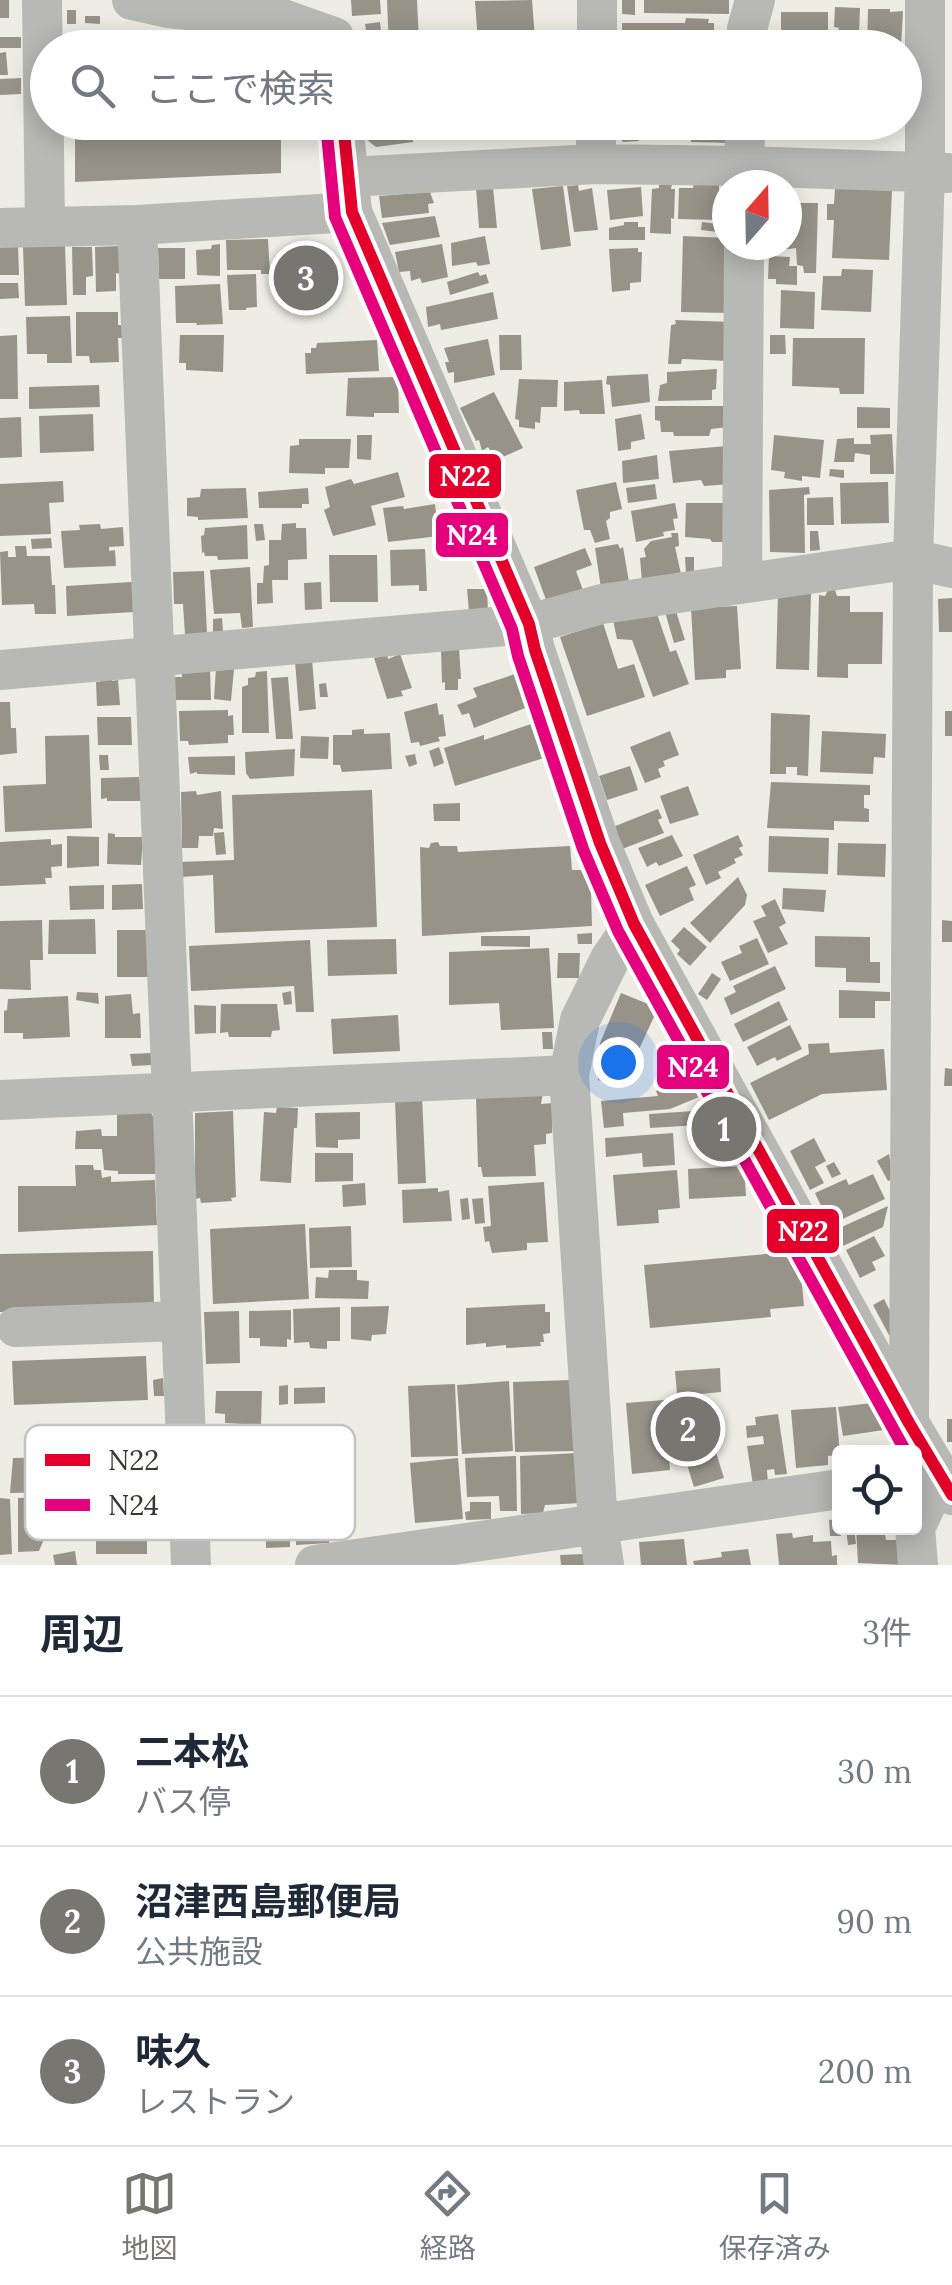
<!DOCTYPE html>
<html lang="ja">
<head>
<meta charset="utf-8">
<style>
  :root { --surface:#fff; --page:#f6f6f7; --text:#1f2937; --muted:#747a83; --line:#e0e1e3; --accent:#787670 }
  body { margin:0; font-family:Lora,"Noto Sans JP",serif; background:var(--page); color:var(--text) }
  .controls { position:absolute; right:30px; bottom:30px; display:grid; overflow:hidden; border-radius:10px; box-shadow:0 5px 25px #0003 }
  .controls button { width:90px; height:90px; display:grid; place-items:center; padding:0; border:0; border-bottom:2px solid var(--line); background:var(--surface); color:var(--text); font:50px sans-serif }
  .compass { position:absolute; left:712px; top:170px; width:90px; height:90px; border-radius:50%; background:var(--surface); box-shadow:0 5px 25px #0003; rotate:20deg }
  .you { position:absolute; left:618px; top:1062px; width:35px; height:35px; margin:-25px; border:8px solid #fff; border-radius:50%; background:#1a73e8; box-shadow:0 0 0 15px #1a73e833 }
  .badge { display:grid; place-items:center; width:65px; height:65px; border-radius:50%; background:var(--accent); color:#fff; font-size:32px; font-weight:700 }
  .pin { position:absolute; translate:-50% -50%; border:5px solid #fff; box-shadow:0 2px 10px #0006 }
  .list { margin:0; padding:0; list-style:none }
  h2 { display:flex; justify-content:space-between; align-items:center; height:130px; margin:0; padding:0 40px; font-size:42px }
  h2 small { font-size:32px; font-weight:400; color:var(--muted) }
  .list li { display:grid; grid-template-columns:65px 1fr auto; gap:30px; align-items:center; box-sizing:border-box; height:150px; padding:0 40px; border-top:2px solid var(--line) }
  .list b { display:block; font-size:38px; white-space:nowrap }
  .list p { margin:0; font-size:32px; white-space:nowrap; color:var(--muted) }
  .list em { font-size:32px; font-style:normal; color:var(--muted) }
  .icon { flex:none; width:55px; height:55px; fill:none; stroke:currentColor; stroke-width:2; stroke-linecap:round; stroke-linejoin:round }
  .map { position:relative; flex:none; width:952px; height:1565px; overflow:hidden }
  .search { position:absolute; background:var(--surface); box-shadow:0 5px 25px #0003; left:30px; right:30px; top:30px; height:110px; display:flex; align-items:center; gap:25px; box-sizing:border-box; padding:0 35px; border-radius:55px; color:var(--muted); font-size:38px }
  .sheet { height:580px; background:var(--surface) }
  nav { display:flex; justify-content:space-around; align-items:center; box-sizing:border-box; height:140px; border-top:2px solid var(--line); background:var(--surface); font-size:28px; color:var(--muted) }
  nav a { display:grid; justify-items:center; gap:5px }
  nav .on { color:var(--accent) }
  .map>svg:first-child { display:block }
  .building { fill:#989389 }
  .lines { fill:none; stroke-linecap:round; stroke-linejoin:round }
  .minor { stroke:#b8b8b4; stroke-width:40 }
  .bus-1-casing { stroke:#fff; stroke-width:20 }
  .bus-2-casing { stroke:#fff; stroke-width:20 }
  .bus-1 { stroke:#e4002b; stroke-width:12 }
  .bus-2 { stroke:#e5007d; stroke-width:12 }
  .key { fill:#fff; stroke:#c3c3c1; stroke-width:2.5 }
  .key-label { font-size:28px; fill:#383731 }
  .line-badge { stroke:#fff; stroke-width:4 }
  .badge-label { font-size:28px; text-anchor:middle; font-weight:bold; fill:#fff }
</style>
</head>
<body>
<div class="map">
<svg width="952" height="1565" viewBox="0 0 952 1565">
  <rect width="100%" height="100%" fill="#eeece4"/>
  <path class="building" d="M0,0H9V18H0Z
    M351,0H380L381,14L352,16Z
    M387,0H417L419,41H407V48H389Z
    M532,0L535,39L478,42L475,1Z
    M622,0H635V15L622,14Z
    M644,0H729V14L644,13Z
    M835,7L860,8L859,35L837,33L839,28L834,27Z
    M868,9H890V12L903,11L901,48H867Z
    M67,10H76V24H67Z
    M781,12H828V45L781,44Z
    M85,16H100V24L85,23Z
    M686,18L709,19L708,23H714V48H622V23H685Z
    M380,22L383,48H365L362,30H366L365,24Z
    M178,34H280V48H179Z
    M0,37H21V48H0Z
    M834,41L860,42V48H834Z
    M6,52L8,75H0V53Z
    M21,78V94L0,95V79Z
    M75,122H281V173L75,182Z
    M363,122H410L413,142L376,147L366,139Z
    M413,122H454L455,129L415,134Z
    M468,122H490V131L468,132Z
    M499,122H526V134H499Z
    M613,122H641L639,141L623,142L612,130Z
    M692,122H732V143L691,142Z
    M694,183L719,184V220L678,219L679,188H693Z
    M672,184L671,189H675L674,219L671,218V234L650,233L652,189L659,188V185Z
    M578,185L579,191L592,188L598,230L574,232L567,186Z
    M563,186L571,246L541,250L532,189Z
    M493,187L497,228H479L476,188Z
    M641,187L643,216L610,220L607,190Z
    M835,188L892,190L889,260L832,258L834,220H827V204H834Z
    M430,192L434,203L428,204L429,213L382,218L379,196Z
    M787,203H818L816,273H804L803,266L797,265L796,248L775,251V245H787Z
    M435,216L440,237L390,245L382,223Z
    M624,222H638V227H645V240H609V228L624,225Z
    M702,222L718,224V232L701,230Z
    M485,236L490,264L478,266L476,262L452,266L451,243Z
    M683,236L727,238L728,313L681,312Z
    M268,239L270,274H261V270H227L226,240Z
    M220,244V276L197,275L196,250L211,249L212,245Z
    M442,244L448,277L422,283L420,278L411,281L410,271L399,272L395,252Z
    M65,245L67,305L25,306L23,246Z
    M0,246H18L19,275H0Z
    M119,246L120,274L116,273V291L96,292L95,247Z
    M72,247H92L93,276L86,277V295H73Z
    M158,248H185V279H159Z
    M638,248V252H642L641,282L630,283V290L612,292L609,249Z
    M328,253L332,304L287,307V300L276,301L275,256Z
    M769,256L790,257L789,266H797V285L776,284V279H768Z
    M842,269L873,270L871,312L821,310L823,276H841Z
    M478,272L480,276L486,274L489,283L450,295L447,282Z
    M256,274L257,307L246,308V310H229L227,275Z
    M0,283H18L19,298L0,299Z
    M220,284L223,324L196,325L197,323H176L175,286Z
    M781,290L815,292L814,329L780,328Z
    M493,292L498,319L441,330L440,324L428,327L426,307Z
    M76,312H118V325H122V338H118L119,362L90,363L89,356H76Z
    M70,316L72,363H47V354H27L26,317Z
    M675,320L733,322L729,361L682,359L681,364H668L671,325L676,324Z
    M17,335L18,399H0V336Z
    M180,335H224L223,372L186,370V363H179Z
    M499,335H521L522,370H500Z
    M770,335H785L786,354H770Z
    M793,338H865L864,394H840L839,388L792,386Z
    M488,339L495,375L454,383V372L448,373L445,362H449L444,348Z
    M377,340L379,371L306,374L305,353H311V348H316L317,343Z
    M717,369L716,389L712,390V400L658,401L660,385L667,383V372Z
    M648,374L650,402L612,407L610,385L606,384L607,376Z
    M398,377L399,413H374V417L346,416L348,378Z
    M519,379L558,380L557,407H541L540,423L535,422V429L519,427V420L515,419Z
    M602,380L605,414H580L579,410L564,411V382Z
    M99,385L100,407L29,409V387Z
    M494,392L523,448L496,460L488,447L482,451L479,440L476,441L460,408Z
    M655,406H727L728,427L711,429L709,436H674L673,432H661L660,421L655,420Z
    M857,407L890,408V428H857Z
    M93,414L94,451L40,453L39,416Z
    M641,414L645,439L631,442V449L618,451L615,419Z
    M21,417L22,457L0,458V418Z
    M892,434L894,474H870V455L855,453L854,462H834L837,439L854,438V444H871L870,435Z
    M357,435H372L371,460L357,459Z
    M774,435L824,440L820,478L802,476V481L784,478L785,472L771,470Z
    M299,439H351L349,468H325V474L289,473L290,446L299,445Z
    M727,446L731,484L704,486L701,480L673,483L669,451Z
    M657,455L659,479L623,483L622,461Z
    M830,469L844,470V478L829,476Z
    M398,472L405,497L371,506L376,525L333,536L324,510L330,507L325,487L351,479L354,484Z
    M63,481L64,502L49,503L51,534L0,536V484Z
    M616,482L622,509L610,512V518L606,521L610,539L595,543L590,530H584L576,490Z
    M888,482L889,523L841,524L840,483Z
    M655,484L657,499L628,503L626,488Z
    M809,487L810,494L804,495L805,553L770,552L769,490Z
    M246,488L248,518L198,520V517L187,516V498L200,497L201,489Z
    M308,488L309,504H302V508H259L258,492Z
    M833,497L834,525H807V498Z
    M675,503L678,518L673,519L675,530L663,532L664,536L636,542L631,511Z
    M686,503H729V542H712L710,539L685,537Z
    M435,504L439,536L388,542L383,508L403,506L404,509Z
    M296,523V528H306L307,559L288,560V580H272L273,603L257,604V583H263L264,566L269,565V540H281L282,524Z
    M100,524L101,529L123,527L124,546L109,547V551L115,550L116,566L64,568L61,531L80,530L79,525Z
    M254,524H263L265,540L256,541Z
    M247,525L248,559L218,560L217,556H205L204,552L202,553L201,536L204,535L205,528Z
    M810,531H818L820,550L810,551Z
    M671,533H678L679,546L675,547L681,574L642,582L640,558L646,557L644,549L651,541L672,537Z
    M51,538L52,548L32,549L31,539Z
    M618,544L620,549L623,547L629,582L601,588L595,548Z
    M15,546H26L27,556H50L52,585H55L56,614H35L34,604L2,605L0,552L8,551V557H16Z
    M585,548L592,565L576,571L584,593L549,608L534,567Z
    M425,549L427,591H419V585L391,586L390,550Z
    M329,555H377L378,602H330Z
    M685,557H694V574H686Z
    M250,567L253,627L242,628L240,613L214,614L210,570Z
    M204,571L207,633L185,635L183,604H174L173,572Z
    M132,582L134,612L67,616L66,586Z
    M321,582L322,609L305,610L304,583Z
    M467,589H487L488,612H469Z
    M828,590H835L837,596H850V612H883L882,664H848V678L817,677L819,595L825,596Z
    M778,592L811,593L809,670L776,669Z
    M952,598V632H939L938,599Z
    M737,606L741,669L726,670V678L695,680L691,608Z
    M675,608L685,640L674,643L665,612Z
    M657,614L670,652L676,650L689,684L653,697L632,640L617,639L613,620Z
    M222,618L223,631L213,632V619Z
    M603,623L618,669L634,664L645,697L587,716L560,637Z
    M459,647L461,679H458V690H445V682L442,683L441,650Z
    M400,654L412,688L401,691L403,696L387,699L374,658L387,655L388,659Z
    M312,659L316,709L299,711L295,661Z
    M216,668L234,669L231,701L214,699Z
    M210,670L211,700H175V677H182V671Z
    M267,671L269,733H242V687L248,685V678L255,677L256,672Z
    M515,674L517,683L523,680L533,705L474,728L469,713L462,715L457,705L477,697L473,688Z
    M112,676V681L118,680L120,705L97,706L96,682H100L98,677Z
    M288,677L293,739H276L271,678Z
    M326,683L328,697H320L319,684Z
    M0,702H10L11,728H16L17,753L0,755Z
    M437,703L439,715L443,714L446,736L438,737L440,741L420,746L419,742L411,743L404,712Z
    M228,710V716L233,715L234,735H228V743L189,745L188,741H180L179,711Z
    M945,711H952V736H945Z
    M771,713L810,715L808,776L797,775V767H786V774H770Z
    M97,717H131L132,745H98Z
    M534,723L544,758L455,786L444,748L484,735V740Z
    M364,729V734L390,733L392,769L342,772L340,765H333V735H352V730Z
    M670,731L679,755L663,761L665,766L658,769L661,777L645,783L630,747Z
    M822,731L886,734L885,758L874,757L873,774L820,772Z
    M89,735L92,828L5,832L3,786L46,784L45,736Z
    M301,736L329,737L328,759L300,758Z
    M439,747L444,763L434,767L429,751Z
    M295,749L294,776L250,779L246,773L245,752Z
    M415,754L417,764L409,767L405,756Z
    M99,755H108L109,770H100Z
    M235,756V775L197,774V772L190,774L188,757Z
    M630,766L638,790L607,800L599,776Z
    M139,777V780L142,779L143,801H107V798L101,799V778Z
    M771,782L870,785V795H864V808L869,809V822L834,821V830L767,828Z
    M688,786L699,815L670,824L660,796Z
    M372,790L377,927L215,933L213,875L180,877L179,862L234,860L232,795Z
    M196,791L197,795L221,791L223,829L214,828L213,836H199L198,848H182L181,792Z
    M460,803V821H434L433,804Z
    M658,809L662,818L658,820L664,833L622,849L613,827Z
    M224,832L226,854L216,855L214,833Z
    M108,833L115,834V837H143L141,865L107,864Z
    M672,835L683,856L659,866L656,862L647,867L638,848Z
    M738,835L743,846L739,848L743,855L734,859L736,863L718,872L721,878L706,885L693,855Z
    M67,836L99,837V866L67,868Z
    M769,836L829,838L828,874L768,872Z
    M51,839V845L62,844V866L51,867L52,878H45L46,884L0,886V842Z
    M438,842L440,846H457L458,852L570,846L572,870H581L591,891L592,926L422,936L420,847L429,848L431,843Z
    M838,843L886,844L885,877L837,875Z
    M687,866L696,885L689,888L694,900L660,916L645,885Z
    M738,877L747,895L745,905L710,943L690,923Z
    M142,884L143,909L112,910V885Z
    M104,885V909L70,910L69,886Z
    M783,888L826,890L824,912L782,909Z
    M775,899L786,923L779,927L788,944L768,953L753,921L766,916L761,906Z
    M95,919L96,954H48L49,920Z
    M42,920L43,960H30L31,990L0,989V921Z
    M942,920L952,921V942H942Z
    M684,927L707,947L690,966L677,954L680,950L671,941Z
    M117,930H148V977H117Z
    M592,933V944H578L577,934Z
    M481,936H530V947L481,946Z
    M815,936L870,937V962H880V983L846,982V968L815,967Z
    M757,938L769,964L730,981L721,962L742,953L739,946Z
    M396,939L397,974L328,976L327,940Z
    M310,940L314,1012H296L294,986L191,991L189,946Z
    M549,948L554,1028L501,1030L499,1003L449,1005V952Z
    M558,953H580L579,978H557Z
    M775,966L786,989L731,1015L724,998L736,992L733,986Z
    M712,973L721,979L707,1000L698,994Z
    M839,990L890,992V1001H875V1018H839Z
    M291,991L292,1004L284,1005L282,993Z
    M77,992L98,993L99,1004L76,1000Z
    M621,993L658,1008L636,1056L612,1085L598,1080L600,1043Z
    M131,994L133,1014L140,1013L141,1038H105V996Z
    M68,996L70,1037L23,1039V1033H4V1011L7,1010L8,999Z
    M779,1001L788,1020L743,1042L734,1024Z
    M221,1004H277L280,1030L272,1031L271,1037H229L228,1032L220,1033Z
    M194,1005L216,1006V1033L195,1034Z
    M398,1015L400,1051L333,1054L331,1019Z
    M790,1025L802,1049L777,1061L775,1057L757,1066L747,1047Z
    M542,1032H552L553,1049H543Z
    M829,1043L830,1053L884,1049L887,1090L822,1094L769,1120L750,1083L809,1054L808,1044Z
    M151,1053L152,1065L132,1066L130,1054Z
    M945,1068L952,1069V1086H944Z
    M695,1074L704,1095L670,1109L623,1113L624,1126L604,1128L601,1101L658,1096L656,1091Z
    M543,1093L541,1104L553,1103L552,1133L546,1134V1144L534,1145L536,1176L483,1177L481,1167H478L476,1097Z
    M422,1097L426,1183L398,1184L395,1099Z
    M713,1100L725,1122L715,1124L650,1128L649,1114L708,1110L704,1104Z
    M277,1107L298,1108L297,1128H294L291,1183L260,1181L264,1112L276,1113Z
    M149,1109L155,1120V1174H118V1171L104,1170L102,1149H75L76,1131L101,1129L102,1136H117V1110Z
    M233,1111L236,1197L231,1198L232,1201L201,1203L200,1198L195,1199V1113Z
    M360,1112V1139L338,1140V1148L316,1147L315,1113Z
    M673,1133L675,1165L643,1167L642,1153L606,1157L605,1138Z
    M814,1138L826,1161L815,1167L824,1183L810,1190L790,1151Z
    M315,1153H353V1181L315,1182Z
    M889,1154L893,1179L888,1181L877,1161Z
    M834,1162L841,1174L832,1178L826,1166Z
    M75,1165H93L94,1170H101L102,1178L111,1176V1182L155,1180L157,1225L18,1232V1186H76Z
    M744,1166L746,1196L689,1199L688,1169Z
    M677,1170L680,1208L658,1210L659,1223L617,1226L613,1175Z
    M873,1174L885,1199L830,1225L815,1193L846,1179L849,1185Z
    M544,1182L548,1242L527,1243V1250L492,1253L489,1241L485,1242L483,1227L491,1226L488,1186Z
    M365,1183L366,1205L343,1207L342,1185Z
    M438,1188V1192L449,1190L452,1221L403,1223L402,1190Z
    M468,1198L470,1219L462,1220L460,1199Z
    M483,1198L485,1223L475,1224L472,1199Z
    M888,1206L883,1227L843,1246L835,1230Z
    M305,1224L309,1299L213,1304L210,1229Z
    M351,1226L352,1267L310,1268L309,1228Z
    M874,1236L885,1256L872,1262L876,1270L860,1278L846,1250Z
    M153,1251L154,1309L0,1312V1254Z
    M799,1251L804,1306L770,1309L771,1317L650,1328L644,1265Z
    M329,1270H357V1280L369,1281L368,1299L315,1298L316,1277L328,1278Z
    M884,1299L893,1317L890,1337L873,1305Z
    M545,1304V1312H550V1333L543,1334L544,1342H540L541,1346L506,1348V1345L486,1347V1343L466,1345V1308Z
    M389,1306L386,1334L372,1335L371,1341L351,1339V1307Z
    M340,1307V1341H327V1349L310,1348L309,1342L294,1343L293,1309Z
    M291,1310V1340L287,1339V1347L260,1346V1338H249V1311Z
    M239,1311L240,1363L206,1364L204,1312Z
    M146,1356L148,1400L14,1405L12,1361Z
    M720,1368L721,1392L700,1394L701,1403L678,1405L675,1371Z
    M163,1378L164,1396H154L153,1380Z
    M571,1380L574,1451L515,1452L513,1382Z
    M509,1381L513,1451L462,1454L457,1385Z
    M455,1384L458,1456L411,1457L408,1386Z
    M288,1385V1404L279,1405V1386Z
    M325,1387V1403L294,1404V1388Z
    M216,1391H262L261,1425L225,1423V1414L215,1413Z
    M664,1400L670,1470L632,1474L626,1403Z
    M880,1402L884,1430L843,1436L838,1407Z
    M711,1406L714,1439L677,1443L673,1409Z
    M836,1407L840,1455L828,1456V1465L796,1468L791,1410Z
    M778,1414L787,1474L775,1475L774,1469L767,1470L768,1483L753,1485L747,1446L764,1444L763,1436L747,1438L746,1426L756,1425L755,1417Z
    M947,1419H952V1442H947Z
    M713,1443L724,1478L694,1487L683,1452Z
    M579,1453L580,1503L545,1505L543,1513L521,1514L520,1456Z
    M516,1456L517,1511H500L499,1496L467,1497L465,1458Z
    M60,1457V1492L10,1493L13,1458Z
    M458,1458L463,1519L415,1523L410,1463Z
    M321,1460L319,1481L326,1479L329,1543L296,1545V1461Z
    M266,1494H289L290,1547L266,1548V1516H259V1508L267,1507Z
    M73,1496L75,1536L61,1529L59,1525H50L52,1533L47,1532L39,1551L18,1552V1498Z
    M0,1498L10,1499L12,1554L0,1555Z
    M470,1502H491V1519L466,1520L465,1512L470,1511Z
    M102,1516H166L167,1537L147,1538V1554H96V1527L102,1526Z
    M840,1519L841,1536H830L829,1520Z
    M846,1528H854L856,1544L848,1545Z
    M856,1528H884L886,1540H899L902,1565L858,1563Z
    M792,1533L793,1538L813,1535V1542L831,1541L832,1556L837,1555V1565H779L776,1534Z
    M684,1539L687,1565H641L639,1542Z
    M748,1549L751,1565H694L693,1561L722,1557L721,1552Z
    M75,1551L77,1565H55L53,1555Z
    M585,1554L586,1565H561L560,1555Z"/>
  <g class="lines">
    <path class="minor" d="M42,0L45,226
      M132,0L168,8L283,19L334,37
      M597,48V0
      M746,48L747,29L755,0
      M343,122L352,212L529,624L535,650L600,843L634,924L909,1423L952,1495
      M596,164V122
      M348,177L596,164L744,166L948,173
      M744,185L745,122
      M137,225C156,671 172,1118 191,1565
      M0,228L137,225L352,212
      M742,583L744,245
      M0,670L529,624L602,604L913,559L952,568
      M0,1100L569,1075
      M16,1327L180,1321
      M909,1419L913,559L925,171V0
      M315,1565L840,1489
      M604,1565L598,1524L569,1075L580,1020L610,959L634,924
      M918,1565L915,1528L940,1475"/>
    <defs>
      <path id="bus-1" d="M343,122L352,212L529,624L535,650L600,843L634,924L909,1423L952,1495"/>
      <path id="bus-2" d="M326,124L335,217L512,629L518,656L583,849L618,931L906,1452"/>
    </defs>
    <use href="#bus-1" class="bus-1-casing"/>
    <use href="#bus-2" class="bus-2-casing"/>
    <use href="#bus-1" class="bus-1"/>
    <use href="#bus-2" class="bus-2"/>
  </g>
  <rect x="25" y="1425" width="330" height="115" rx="15" class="key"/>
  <rect x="45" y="1454" width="45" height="12" fill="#e4002b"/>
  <rect x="45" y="1499" width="45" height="12" fill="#e5007d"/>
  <g class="key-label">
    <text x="108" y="1470">N22</text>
    <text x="108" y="1515">N24</text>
  </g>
  <g class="line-badge">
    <rect x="427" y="452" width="76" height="48" rx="10" fill="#e4002b"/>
    <rect x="434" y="511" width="76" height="48" rx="10" fill="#e5007d"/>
    <rect x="655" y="1043" width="76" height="48" rx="10" fill="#e5007d"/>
    <rect x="765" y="1207" width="76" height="48" rx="10" fill="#e4002b"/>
  </g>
  <g class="badge-label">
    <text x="465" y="486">N22</text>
    <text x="472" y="545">N24</text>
    <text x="693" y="1077">N24</text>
    <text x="803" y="1241">N22</text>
  </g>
</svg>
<div class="controls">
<button><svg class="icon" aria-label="locate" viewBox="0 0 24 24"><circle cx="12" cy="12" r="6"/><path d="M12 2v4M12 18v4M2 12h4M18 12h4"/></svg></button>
</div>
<svg class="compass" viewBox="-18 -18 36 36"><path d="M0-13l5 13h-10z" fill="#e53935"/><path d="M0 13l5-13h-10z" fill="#747a83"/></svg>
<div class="you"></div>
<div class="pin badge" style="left:724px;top:1129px">1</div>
<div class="pin badge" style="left:688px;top:1429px">2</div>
<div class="pin badge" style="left:306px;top:278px">3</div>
<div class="search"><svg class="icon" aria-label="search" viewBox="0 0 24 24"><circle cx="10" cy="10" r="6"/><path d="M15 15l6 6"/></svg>ここで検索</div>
</div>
<section class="sheet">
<h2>周辺<small>3件</small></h2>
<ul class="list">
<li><span class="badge">1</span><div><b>二本松</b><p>バス停</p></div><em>30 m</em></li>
<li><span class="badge">2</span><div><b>沼津西島郵便局</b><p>公共施設</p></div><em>90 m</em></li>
<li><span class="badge">3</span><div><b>味久</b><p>レストラン</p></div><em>200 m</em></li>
</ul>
</section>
<nav>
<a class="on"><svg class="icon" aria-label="map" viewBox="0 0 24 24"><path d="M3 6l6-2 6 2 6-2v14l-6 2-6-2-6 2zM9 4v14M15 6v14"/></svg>地図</a>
<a><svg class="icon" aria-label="directions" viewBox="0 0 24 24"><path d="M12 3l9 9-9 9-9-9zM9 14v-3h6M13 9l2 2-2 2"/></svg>経路</a>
<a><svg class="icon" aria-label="saved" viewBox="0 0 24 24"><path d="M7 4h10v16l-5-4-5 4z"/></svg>保存済み</a>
</nav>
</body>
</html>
